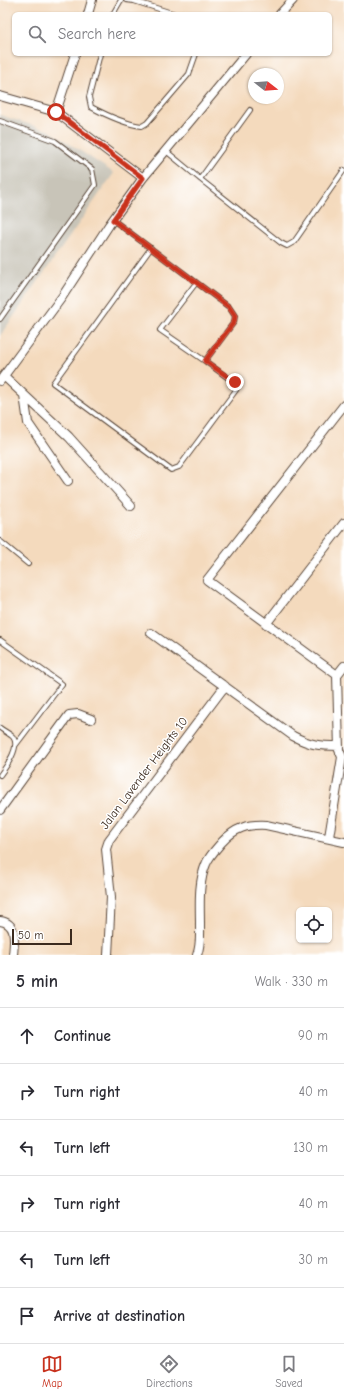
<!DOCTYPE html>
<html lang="en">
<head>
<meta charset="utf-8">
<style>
  :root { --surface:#fff; --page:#f7f7f7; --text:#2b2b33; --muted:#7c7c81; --line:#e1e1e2; --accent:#c8321e }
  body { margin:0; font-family:"Comic Neue",sans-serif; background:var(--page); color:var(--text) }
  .controls { position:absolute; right:12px; bottom:12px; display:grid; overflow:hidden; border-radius:6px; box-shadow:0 1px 3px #0004 }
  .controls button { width:36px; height:36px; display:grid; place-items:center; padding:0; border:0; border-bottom:1px solid var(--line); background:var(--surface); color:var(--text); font:20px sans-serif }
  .compass { position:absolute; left:248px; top:68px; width:36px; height:36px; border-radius:50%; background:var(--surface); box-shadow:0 1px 3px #0004; rotate:107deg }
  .scale { position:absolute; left:12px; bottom:10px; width:60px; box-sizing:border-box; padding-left:4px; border:2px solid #3b2a1e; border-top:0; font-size:11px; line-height:14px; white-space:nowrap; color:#3b2a1e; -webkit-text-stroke:3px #fff; paint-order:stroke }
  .stop { position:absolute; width:12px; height:12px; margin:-9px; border:3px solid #c8321e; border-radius:50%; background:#fff }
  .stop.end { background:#c8321e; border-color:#fff; box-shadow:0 1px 4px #0008 }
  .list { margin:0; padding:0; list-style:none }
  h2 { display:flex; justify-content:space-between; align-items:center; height:52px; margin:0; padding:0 16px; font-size:17px }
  h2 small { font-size:13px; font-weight:400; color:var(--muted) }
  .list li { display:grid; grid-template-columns:26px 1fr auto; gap:12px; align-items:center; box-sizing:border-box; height:56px; padding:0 16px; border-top:1px solid var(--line) }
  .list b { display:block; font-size:15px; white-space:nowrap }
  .list em { font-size:13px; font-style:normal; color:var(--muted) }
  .icon { flex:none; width:22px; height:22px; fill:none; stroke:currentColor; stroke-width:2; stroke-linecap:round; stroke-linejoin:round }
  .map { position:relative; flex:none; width:344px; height:955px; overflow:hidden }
  .search { position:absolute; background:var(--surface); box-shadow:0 1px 3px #0004; left:12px; right:12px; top:12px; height:44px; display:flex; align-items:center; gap:10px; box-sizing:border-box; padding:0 14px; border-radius:6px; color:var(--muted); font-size:15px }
  .sheet { height:388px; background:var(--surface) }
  nav { display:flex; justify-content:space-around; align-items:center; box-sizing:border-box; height:56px; border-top:1px solid var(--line); background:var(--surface); font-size:11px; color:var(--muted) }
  nav a { display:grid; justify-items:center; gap:2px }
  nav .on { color:var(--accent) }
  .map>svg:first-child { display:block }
  .industrial { fill:#c8c4b8 }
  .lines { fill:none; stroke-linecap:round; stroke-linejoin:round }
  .lane-casing { stroke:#574436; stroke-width:6 }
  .street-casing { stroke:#574436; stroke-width:10 }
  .lane { stroke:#fff; stroke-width:4 }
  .street { stroke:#fff; stroke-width:8 }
  .route { stroke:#c8321e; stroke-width:5 }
  .labels { text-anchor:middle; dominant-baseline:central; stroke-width:3; stroke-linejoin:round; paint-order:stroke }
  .street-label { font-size:12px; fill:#3b2a1e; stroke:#fff }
</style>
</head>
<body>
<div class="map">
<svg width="344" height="955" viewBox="0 0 344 955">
  <rect width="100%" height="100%" fill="#fff"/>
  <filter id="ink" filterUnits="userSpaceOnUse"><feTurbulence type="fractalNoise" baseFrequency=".025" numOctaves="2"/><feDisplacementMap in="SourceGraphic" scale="8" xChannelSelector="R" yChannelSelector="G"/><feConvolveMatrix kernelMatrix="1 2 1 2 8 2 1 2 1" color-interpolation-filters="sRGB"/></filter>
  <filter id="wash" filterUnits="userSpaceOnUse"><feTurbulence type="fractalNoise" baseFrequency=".012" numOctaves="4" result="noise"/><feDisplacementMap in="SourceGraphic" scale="16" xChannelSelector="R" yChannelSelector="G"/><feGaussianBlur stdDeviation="0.9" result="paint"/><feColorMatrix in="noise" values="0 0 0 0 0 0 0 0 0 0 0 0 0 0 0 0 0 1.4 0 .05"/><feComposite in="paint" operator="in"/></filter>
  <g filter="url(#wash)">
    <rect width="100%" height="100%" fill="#f4dabd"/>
    <path class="industrial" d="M0,115L50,131L114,173L0,336Z"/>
  </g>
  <g filter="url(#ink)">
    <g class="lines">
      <defs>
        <path id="lane" d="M126,0L134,1L175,14
          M113,14L121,0
          M100,54L89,97L91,107C106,115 125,124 142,126L147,123L189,74L196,54
          M0,121L55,141L92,169L95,185L0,319
          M166,151L200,179L281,243L287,246L294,242L344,170
          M200,179L250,110
          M113,220L229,307L235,316L234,322L205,361L235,383L236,390L179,467L171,470L53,383L151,248
          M196,283L160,330L205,361
          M0,541L28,564
          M0,640L62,684L15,746
          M0,728C4,731 10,734 13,737C21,747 6,767 0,775"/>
        <path id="street" d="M88,14L92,0
          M280,14L293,0
          M0,96L56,112L143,178
          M56,112L75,54
          M4,376L69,437L131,506
          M0,381L62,297L109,225L143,178L246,54
          M24,395L28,423L68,481
          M266,624L344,523
          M151,633L293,736C310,745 319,746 339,746
          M337,675L207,580L344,405
          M337,675L344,666
          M0,810L69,715L78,714L91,719
          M329,837L342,757L339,750L337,675
          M0,921C18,923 14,942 13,955
          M108,955L111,897L106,849L109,840L225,686
          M197,955C201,945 200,935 200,925C200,905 198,883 206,864C209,856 216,849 222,842C235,828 247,824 266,825L344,842"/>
      </defs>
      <use href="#lane" class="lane-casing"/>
      <use href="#street" class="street-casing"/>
      <use href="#lane" class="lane"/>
      <use href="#street" class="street"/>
    </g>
  </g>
  <g class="lines" filter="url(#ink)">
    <path class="route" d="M56,112L143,178L113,220L229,307L235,316L234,322L205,361L235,382"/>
  </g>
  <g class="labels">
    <g class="street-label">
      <text transform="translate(144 773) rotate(-53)">Jalan Lavender Heights 10</text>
    </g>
  </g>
</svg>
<div class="controls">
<button><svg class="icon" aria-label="locate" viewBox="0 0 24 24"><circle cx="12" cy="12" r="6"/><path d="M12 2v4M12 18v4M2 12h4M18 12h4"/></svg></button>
</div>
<svg class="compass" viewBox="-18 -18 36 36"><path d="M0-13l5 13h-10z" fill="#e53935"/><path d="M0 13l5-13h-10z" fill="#7c7c81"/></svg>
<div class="scale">50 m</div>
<div class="stop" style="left:56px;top:112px"></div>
<div class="stop end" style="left:235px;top:382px"></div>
<div class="search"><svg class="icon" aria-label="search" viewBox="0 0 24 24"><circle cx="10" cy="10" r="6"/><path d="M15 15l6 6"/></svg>Search here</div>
</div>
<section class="sheet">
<h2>5 min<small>Walk · 330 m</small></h2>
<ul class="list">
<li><svg class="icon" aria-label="ahead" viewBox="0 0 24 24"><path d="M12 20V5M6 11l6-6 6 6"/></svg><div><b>Continue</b></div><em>90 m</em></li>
<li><svg class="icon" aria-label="right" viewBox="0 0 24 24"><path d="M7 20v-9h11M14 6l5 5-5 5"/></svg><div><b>Turn right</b></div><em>40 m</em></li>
<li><svg class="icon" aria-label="left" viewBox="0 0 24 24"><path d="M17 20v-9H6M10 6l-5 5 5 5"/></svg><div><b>Turn left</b></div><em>130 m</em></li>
<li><svg class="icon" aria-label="right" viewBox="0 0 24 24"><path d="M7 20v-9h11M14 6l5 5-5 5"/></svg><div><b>Turn right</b></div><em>40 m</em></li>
<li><svg class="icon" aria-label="left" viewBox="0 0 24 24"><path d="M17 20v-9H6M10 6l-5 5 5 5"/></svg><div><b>Turn left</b></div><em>30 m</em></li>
<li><svg class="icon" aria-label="arrive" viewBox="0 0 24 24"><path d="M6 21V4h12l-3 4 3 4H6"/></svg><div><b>Arrive at destination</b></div></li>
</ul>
</section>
<nav>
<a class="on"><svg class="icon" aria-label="map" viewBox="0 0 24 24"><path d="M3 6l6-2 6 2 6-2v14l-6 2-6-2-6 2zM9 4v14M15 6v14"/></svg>Map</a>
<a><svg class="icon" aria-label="directions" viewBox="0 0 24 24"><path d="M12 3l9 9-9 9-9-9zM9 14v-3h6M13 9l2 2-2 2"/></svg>Directions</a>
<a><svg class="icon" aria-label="saved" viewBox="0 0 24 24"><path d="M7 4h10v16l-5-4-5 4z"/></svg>Saved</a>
</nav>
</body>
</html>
